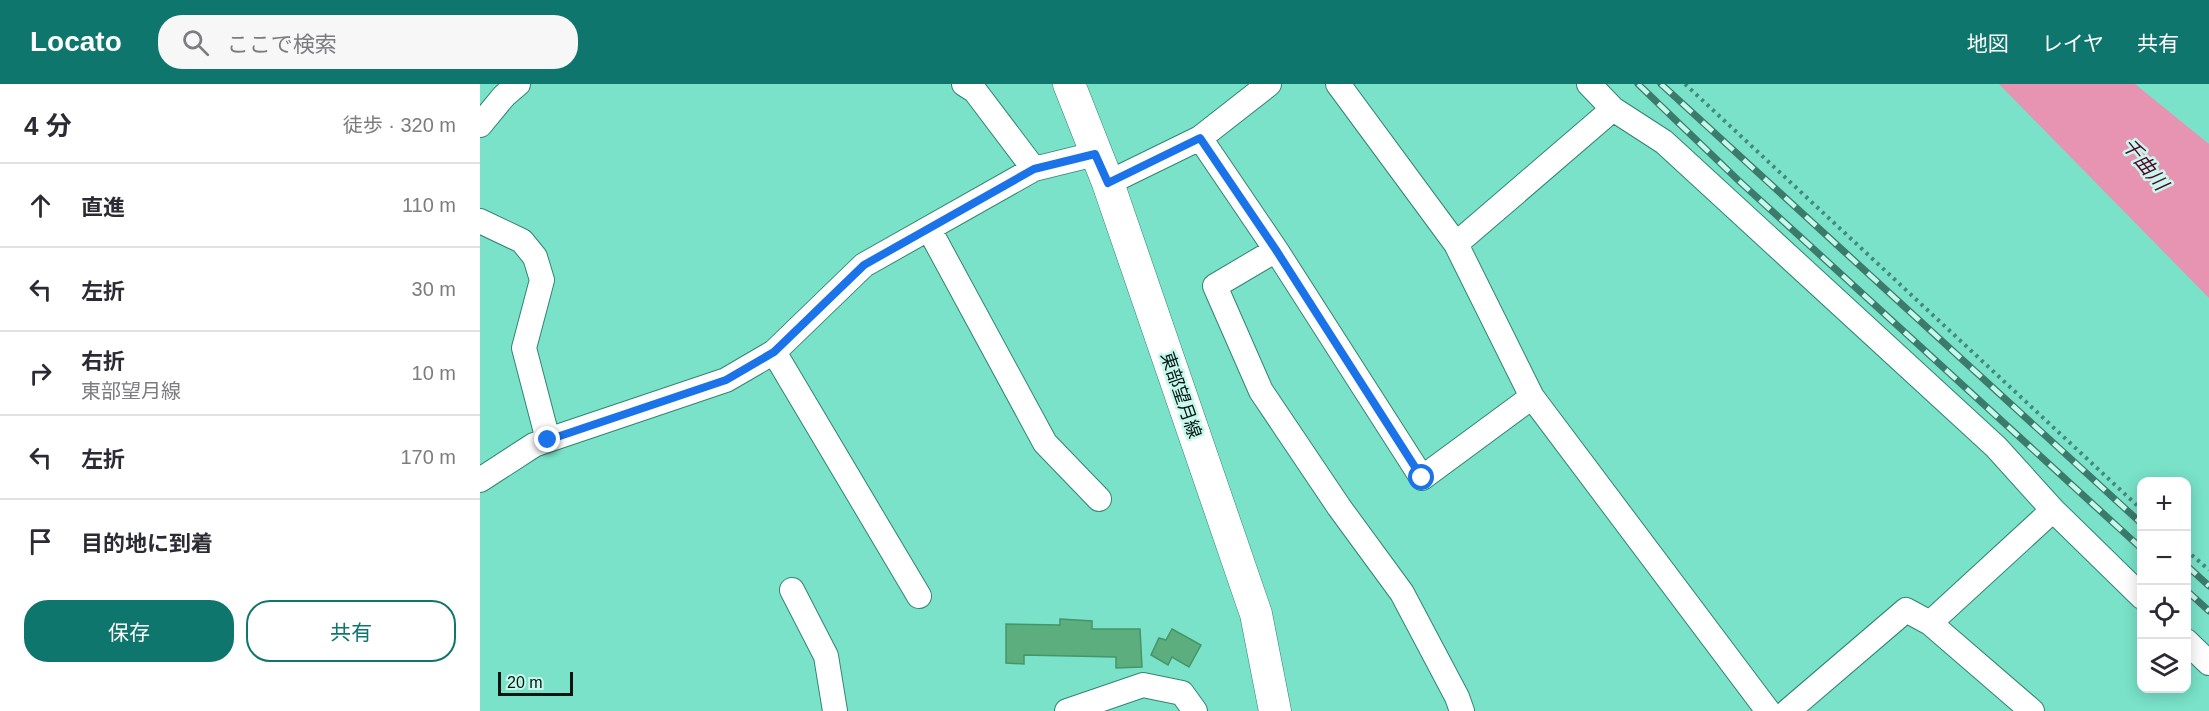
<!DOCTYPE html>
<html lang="ja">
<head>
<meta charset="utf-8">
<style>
  :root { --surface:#fff; --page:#f7f7f7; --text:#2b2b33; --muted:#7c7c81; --line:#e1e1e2; --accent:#0f766e }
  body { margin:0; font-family:Helvetica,"Noto Sans JP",sans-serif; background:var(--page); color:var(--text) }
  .controls { position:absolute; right:18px; bottom:18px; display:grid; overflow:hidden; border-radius:12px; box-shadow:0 3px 15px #0003 }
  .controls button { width:54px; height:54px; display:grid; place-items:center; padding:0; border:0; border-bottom:2px solid var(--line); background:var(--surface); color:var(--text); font:30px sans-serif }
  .scale { position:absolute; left:18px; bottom:15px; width:75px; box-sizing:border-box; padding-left:6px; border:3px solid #011511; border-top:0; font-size:16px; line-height:21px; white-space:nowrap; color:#011511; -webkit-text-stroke:4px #c8f8eb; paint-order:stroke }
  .stop { position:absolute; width:18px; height:18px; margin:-14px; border:4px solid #1a73e8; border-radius:50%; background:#fff }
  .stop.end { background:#1a73e8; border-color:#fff; box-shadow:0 2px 6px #0008 }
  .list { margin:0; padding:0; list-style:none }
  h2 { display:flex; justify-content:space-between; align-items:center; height:78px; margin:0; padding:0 24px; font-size:26px }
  h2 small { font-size:20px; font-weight:400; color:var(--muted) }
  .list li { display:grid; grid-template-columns:39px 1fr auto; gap:18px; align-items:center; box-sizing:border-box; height:84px; padding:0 24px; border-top:2px solid var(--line) }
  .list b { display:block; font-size:22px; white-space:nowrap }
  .list p { margin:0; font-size:20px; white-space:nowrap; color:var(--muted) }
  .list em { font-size:20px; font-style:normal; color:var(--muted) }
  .actions { display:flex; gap:12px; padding:18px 24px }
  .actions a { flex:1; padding:14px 0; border:2px solid var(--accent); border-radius:24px; text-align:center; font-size:21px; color:var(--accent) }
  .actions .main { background:var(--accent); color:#fff }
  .icon { flex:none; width:33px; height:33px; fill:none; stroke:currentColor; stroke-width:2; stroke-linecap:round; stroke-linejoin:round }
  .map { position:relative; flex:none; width:1729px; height:627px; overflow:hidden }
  header { display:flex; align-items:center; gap:36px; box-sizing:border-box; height:84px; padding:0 30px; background:var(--accent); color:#fff }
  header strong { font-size:28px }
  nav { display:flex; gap:33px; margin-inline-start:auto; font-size:21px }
  .search { width:420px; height:54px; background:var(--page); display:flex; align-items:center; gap:15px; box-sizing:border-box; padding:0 21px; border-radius:24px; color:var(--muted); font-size:22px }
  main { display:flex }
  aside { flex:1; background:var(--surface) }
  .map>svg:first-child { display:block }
  .water { fill:#e793b2 }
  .building { fill:#5cae7f; stroke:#459568; stroke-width:1.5 }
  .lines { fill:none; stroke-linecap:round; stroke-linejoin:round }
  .minor-casing { stroke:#328473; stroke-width:26 }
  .major-casing { stroke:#328473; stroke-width:33 }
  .path { stroke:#458979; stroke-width:4; stroke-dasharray:3 4.5; stroke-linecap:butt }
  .minor { stroke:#fff; stroke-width:24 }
  .major { stroke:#fff; stroke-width:32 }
  .rail-casing { stroke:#3c7a6c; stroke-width:7 }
  .rail { stroke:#c8f8eb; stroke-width:4.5; stroke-dasharray:14; stroke-linecap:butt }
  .route { stroke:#1a73e8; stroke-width:8 }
  .labels { text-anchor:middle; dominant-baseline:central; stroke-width:5; stroke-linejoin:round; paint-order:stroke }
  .street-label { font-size:18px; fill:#011511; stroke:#c8f8eb }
  .water-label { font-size:20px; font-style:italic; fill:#52062d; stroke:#c8f8eb }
</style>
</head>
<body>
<header>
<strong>Locato</strong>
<div class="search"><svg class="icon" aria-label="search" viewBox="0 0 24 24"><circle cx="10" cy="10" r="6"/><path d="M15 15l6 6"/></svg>ここで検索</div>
<nav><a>地図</a><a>レイヤ</a><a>共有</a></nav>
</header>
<main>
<aside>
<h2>4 分<small>徒歩 · 320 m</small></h2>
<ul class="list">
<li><svg class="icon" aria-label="ahead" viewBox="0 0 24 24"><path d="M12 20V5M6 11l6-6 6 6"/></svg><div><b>直進</b></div><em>110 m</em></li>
<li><svg class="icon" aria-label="left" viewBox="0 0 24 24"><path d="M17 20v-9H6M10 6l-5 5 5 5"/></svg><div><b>左折</b></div><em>30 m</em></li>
<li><svg class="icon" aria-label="right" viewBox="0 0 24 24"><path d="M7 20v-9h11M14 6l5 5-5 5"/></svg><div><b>右折</b><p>東部望月線</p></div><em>10 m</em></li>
<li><svg class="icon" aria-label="left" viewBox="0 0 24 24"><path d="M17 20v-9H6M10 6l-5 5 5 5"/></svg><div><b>左折</b></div><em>170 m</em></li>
<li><svg class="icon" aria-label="arrive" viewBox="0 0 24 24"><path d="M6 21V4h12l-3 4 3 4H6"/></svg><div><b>目的地に到着</b></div></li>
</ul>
<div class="actions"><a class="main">保存</a><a>共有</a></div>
</aside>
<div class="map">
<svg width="1729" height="627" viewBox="0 0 1729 627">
  <rect width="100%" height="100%" fill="#79e2c9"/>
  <path class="water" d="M1519,0H1655L1729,60V214Z"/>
  <path class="building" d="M580,535L612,537V545H660L662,583L636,584V573L544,571V580L526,579V540L580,541Z
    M692,545L721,561L709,583L692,573L688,581L671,571L679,554L686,556Z"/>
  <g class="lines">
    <defs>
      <path id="minor" d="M484,0L495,7L554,85
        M858,0L976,160L1052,313L1288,627
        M1133,25L1184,58L1516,363L1573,426L1662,513
        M0,41L24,12L38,0
        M720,54L796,166L942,394L1052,313
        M628,99L720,54L789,0
        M0,137L42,157L55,173L62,196L44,264L68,356
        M449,145L565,359L619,415
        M976,160L1133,25L1109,0
        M796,166L735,202L781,307L859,423L922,509L977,613L982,627
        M294,268L439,512
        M0,396L54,361L68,356L246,296L294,268L384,181L554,85L615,70
        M312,506L346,572L355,627
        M1450,539L1573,426
        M1706,557L1729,579
        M587,627L663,601L702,609L715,627
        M1308,627L1426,526L1450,539L1552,627"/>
      <path id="major" d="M589,0L628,99L776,530L795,627"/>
    </defs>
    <use href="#minor" class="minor-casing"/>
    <use href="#major" class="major-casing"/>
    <path class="path" d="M1205,0L1662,426
      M1706,466L1729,486"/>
    <use href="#minor" class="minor"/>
    <use href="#major" class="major"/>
    <defs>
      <path id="rail" d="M1158,0L1258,96L1662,465
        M1181,0L1662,440
        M1706,481L1729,502
        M1706,506L1729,527"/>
    </defs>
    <use href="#rail" class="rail-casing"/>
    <use href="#rail" class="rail"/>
  </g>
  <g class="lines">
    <path class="route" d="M68,356L246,296L294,268L384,181L554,85L615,70L628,99L720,54L796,166L942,394"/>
  </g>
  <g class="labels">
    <g class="street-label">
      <text transform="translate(701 311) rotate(71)">東部望月線</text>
    </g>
    <g class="water-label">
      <text transform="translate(1665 80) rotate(51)">千曲川</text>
    </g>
  </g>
</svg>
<div class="controls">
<button>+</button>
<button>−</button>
<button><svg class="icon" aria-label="locate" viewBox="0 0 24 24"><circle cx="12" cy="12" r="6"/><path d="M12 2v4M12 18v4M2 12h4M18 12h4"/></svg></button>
<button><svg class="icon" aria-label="layers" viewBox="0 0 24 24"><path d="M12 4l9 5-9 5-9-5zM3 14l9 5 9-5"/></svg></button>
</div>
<div class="scale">20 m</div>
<div class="stop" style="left:942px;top:394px"></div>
<div class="stop end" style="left:68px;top:356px"></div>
</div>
</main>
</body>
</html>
